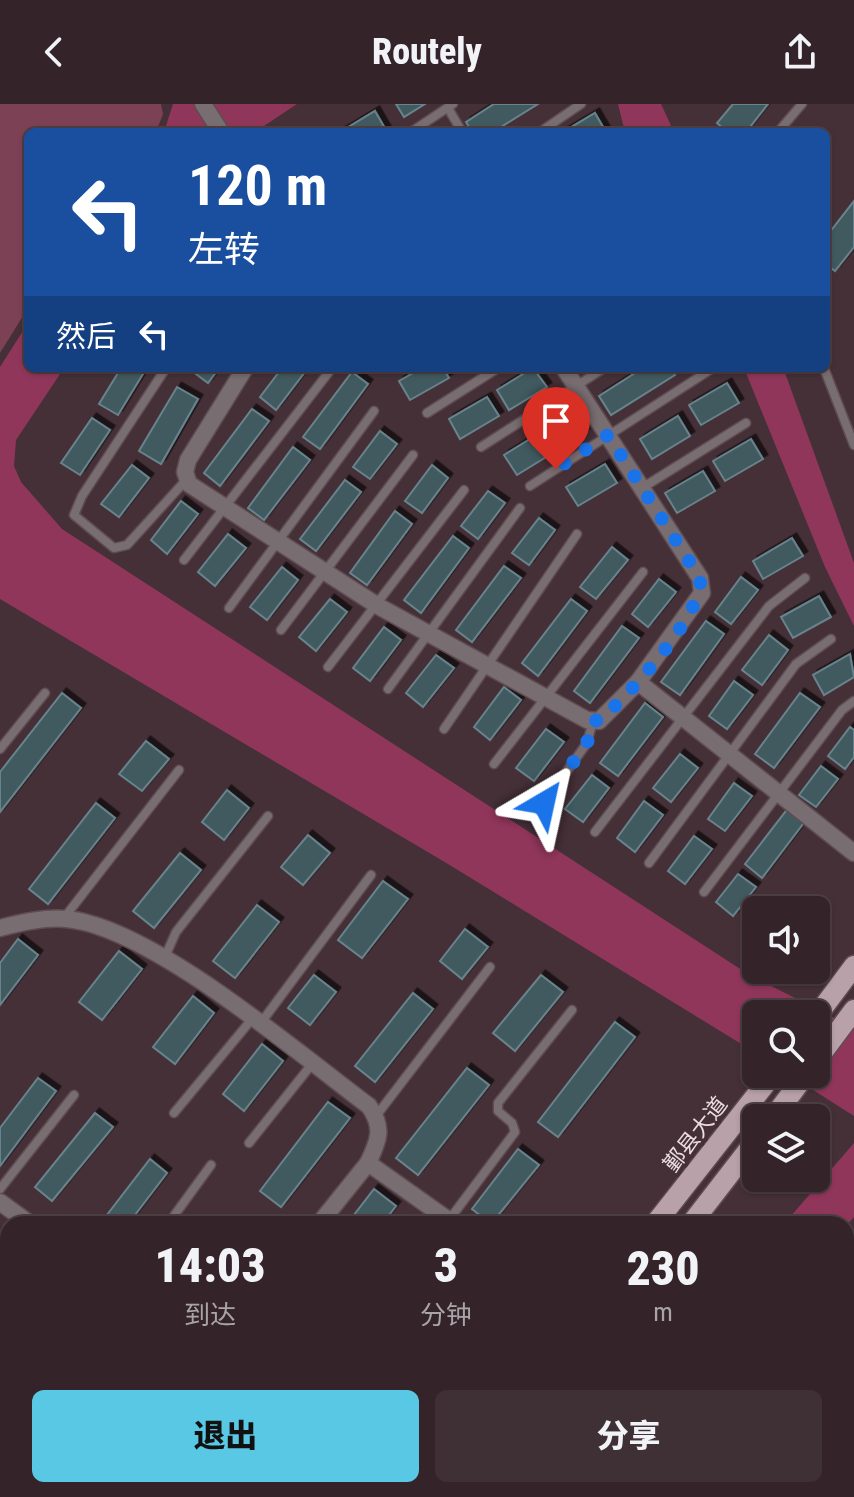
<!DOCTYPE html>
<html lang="zh">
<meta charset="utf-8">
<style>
:root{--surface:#342429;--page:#3f3035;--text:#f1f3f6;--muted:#a9a4a8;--line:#4e4146;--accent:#59c8e5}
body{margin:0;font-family:"Roboto Condensed","Noto Sans SC",sans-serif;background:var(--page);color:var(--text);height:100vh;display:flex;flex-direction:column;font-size:30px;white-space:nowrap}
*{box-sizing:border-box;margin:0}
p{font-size:26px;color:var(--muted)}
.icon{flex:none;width:44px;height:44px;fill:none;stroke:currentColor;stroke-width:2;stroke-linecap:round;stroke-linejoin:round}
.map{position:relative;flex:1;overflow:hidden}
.drawer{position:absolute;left:0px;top:1112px;width:854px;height:282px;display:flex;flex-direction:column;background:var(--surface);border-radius:24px 24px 0 0;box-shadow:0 2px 6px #0004,0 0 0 2px var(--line)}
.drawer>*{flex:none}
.hud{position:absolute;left:24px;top:24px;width:806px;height:244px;border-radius:12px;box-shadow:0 2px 6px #0004,0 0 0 2px var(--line);background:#1a4fa0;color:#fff;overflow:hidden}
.buttons{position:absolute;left:742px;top:792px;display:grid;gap:16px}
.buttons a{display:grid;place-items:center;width:88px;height:88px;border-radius:12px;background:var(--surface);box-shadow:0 2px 6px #0004,0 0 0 2px var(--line);font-size:40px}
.pin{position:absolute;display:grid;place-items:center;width:68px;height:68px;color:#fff;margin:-82px -34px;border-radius:50% 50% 50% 0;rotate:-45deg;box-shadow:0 0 8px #0007}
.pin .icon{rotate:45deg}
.me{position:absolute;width:88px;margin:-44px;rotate:36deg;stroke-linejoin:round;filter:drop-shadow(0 0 6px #0008)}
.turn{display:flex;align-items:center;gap:28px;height:168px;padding:0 32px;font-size:36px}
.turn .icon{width:104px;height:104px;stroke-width:2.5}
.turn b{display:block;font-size:56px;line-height:68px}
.then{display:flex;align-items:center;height:76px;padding:0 32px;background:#0003;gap:16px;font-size:30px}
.eta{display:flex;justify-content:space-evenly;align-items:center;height:136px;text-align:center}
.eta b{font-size:48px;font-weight:800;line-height:56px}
.cta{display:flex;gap:16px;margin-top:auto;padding:16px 32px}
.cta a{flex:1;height:92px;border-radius:12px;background:var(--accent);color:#111;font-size:32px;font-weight:800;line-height:92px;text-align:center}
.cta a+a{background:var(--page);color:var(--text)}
header{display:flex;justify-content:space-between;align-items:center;height:104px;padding:0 32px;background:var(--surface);font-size:36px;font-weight:800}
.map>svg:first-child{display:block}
</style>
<header><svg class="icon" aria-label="back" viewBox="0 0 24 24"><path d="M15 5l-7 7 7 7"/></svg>Routely<svg class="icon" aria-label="share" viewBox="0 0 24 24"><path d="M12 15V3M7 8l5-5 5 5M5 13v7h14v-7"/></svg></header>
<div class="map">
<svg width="854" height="1393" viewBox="0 0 854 1393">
<defs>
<filter id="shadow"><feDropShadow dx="4.5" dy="-4.5" stdDeviation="0" flood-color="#0009"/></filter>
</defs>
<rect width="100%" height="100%" fill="#453037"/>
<path fill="#7d4156" d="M0,0h161l2,10 -7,18h-128v176l-28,45z"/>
<g fill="#91365b">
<path d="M173,0h124l-42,28h-91z"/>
<path d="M618,0h43l13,28h-49z"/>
<path d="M28,219v45h36l-48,72 -2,26 7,16 41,47 686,445 106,54v88l-66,-42h28v-60h-60v39l-308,-189 -448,-265v-232z"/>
<path d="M744,264l40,2 70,193v63l-29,-59z"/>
<path d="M854,1039v74l-8,9 -62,-2z"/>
</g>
<g fill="#405a61" stroke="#68838b" stroke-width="2" filter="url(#shadow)">
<path d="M396,0h29l-21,13z"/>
<path d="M494,0h44l-45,28h-21l-6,-10z"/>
<path d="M733,0h35l-22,28h-18l-11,-9z"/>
<path d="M375,7l11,19 -46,2z"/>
<path d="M595,9l11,19h-43z"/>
<path d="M854,97v46l-19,24 -9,-7v-27z"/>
<path d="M121,264l25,1 -28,46 -19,-11z"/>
<path d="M188,264h31l-11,15z"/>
<path d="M282,264h26l-32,42 -16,-13z"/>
<path d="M422,264h21l6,10 -39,22 -11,-19z"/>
<path d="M533,264l14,19 -38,23 -12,-20z"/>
<path d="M643,264h27l5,7 -64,40 -12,-19z"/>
<path d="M352,268l16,12 -48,65 -17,-12z"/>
<path d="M727,279l12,20 -38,22 -12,-20z"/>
<path d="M177,283l21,12 -37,65 -22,-13z"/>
<path d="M487,293l12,19 -39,23 -11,-20z"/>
<path d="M252,305l17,12 -49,65 -16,-13z"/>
<path d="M572,309l13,20 -68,42 -13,-20z"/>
<path d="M678,312l12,20 -38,23 -12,-20z"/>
<path d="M92,314l18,12 -30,45 -19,-12z"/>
<path d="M380,327l17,13 -27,35 -17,-12z"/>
<path d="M751,335l12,20 -38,22 -12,-20z"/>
<path d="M293,343l17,13 -46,60 -16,-12z"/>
<path d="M605,360l12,19 -39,23 -12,-19z"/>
<path d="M132,361l17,13 -30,39 -18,-13z"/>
<path d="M432,361l16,13 -26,35 -17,-12z"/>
<path d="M703,367l12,20 -38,22 -12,-20z"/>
<path d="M345,376l16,12 -45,59 -16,-12z"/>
<path d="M488,387l17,12 -27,36 -17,-13z"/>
<path d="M181,397l17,13 -31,40 -16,-14z"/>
<path d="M395,407l17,13 -45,61 -17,-12z"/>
<path d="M539,414l16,12 -26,35 -17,-12z"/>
<path d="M228,430l18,14 -31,38 -17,-14z"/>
<path d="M453,432l16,12 -48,65 -17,-13z"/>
<path d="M792,434l11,18 -40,23 -10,-18z"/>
<path d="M612,443l16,13 -32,39 -16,-12z"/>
<path d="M504,462l17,12 -49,64 -16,-12z"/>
<path d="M282,463l16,13 -31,40 -17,-13z"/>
<path d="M741,473l17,13 -27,34 -16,-12z"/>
<path d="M659,475l17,13 -28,35 -16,-13z"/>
<path d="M819,492l12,21 -38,21 -12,-21z"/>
<path d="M330,495l17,13 -31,39 -17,-14z"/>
<path d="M571,495l16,12 -49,65 -16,-13z"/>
<path d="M706,517l18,13 -44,61 -19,-13z"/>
<path d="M622,522l17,12 -49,65 -16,-12z"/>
<path d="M384,523l17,13 -31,41 -17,-13z"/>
<path d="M769,531l19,15 -26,35 -20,-15z"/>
<path d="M850,550l4,23 -30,18 -11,-20z"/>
<path d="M436,551l18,13 -31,39 -17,-14z"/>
<path d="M734,577l19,14 -26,34 -18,-13z"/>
<path d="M504,583l17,13 -31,40 -16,-13z"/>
<path d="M62,589l19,15 -81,104v-40z"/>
<path d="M800,589l20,14 -46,61 -19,-14z"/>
<path d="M645,599l18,14 -45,59 -18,-13z"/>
<path d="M850,623l4,3v27l-9,12 -17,-13z"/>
<path d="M546,625l18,13 -30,39 -18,-13z"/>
<path d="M146,637l23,18 -27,32 -23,-17z"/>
<path d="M680,650l18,14 -27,34 -18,-14z"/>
<path d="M821,662l17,13 -22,28 -17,-12z"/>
<path d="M592,671l17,13 -26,34 -18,-13z"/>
<path d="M734,679l18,13 -27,35 -17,-12z"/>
<path d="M227,686l22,18 -25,32 -22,-18z"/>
<path d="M644,697l19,14 -28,37 -18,-14z"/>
<path d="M96,699l19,15 -67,86 -19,-15z"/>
<path d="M789,703l17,13 -44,58 -17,-14z"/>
<path d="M308,731l22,18 -27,32 -22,-18z"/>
<path d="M694,732l18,13 -27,35 -17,-13z"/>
<path d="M180,749l21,17 -47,58 -21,-17z"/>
<path d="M738,770l18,13 -23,29 -17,-14z"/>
<path d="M383,777l25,18 -46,59 -24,-18z"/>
<path d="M257,801l22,17 -44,56 -22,-17z"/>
<path d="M465,825l23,18 -26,32 -22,-18z"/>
<path d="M18,835l20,16 -38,50v-42z"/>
<path d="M119,847l23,18 -40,51 -23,-18z"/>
<path d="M314,871l22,17 -26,33 -22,-17z"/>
<path d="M541,871l22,17 -48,59 -22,-18z"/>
<path d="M413,889l20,16 -58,73 -20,-16z"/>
<path d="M193,892l21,17 -39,51 -22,-17z"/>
<path d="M615,918l20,15 -77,100 -20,-15z"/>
<path d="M262,940l21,17 -39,50 -21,-17z"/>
<path d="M467,964l22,17 -71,90 -22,-17z"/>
<path d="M38,974l18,13 -56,75v-38z"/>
<path d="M328,998l22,16 -69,89 -21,-16z"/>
<path d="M95,1009l18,14 -61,74 -17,-14z"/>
<path d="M518,1045l21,16 -48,59 -19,-15z"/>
<path d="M150,1055l17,14 -39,51h-28z"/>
<path d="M374,1085l22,17 -14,18h-35z"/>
<path d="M8,1169v84l-8,-4v-69z"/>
<path d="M8,1190v44l-1,2 -7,-5v-31z"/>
</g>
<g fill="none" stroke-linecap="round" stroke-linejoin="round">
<g stroke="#5f4c52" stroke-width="11">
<g id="service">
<path d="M448,4l14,24"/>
<path d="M411,28l42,-28"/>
<path d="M540,28l41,-28"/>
<path d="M778,28l24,-28"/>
<path d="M166,264l-84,128 -8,19 40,33 13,-3 60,-66"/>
<path d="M382,264h1"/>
<path d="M824,264l30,77"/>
<path d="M427,309l71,-45"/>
<path d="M481,343l123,-79"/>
<path d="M530,382l183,-118"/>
<path d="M642,384l104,-65"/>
<path d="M184,456l148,-192"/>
<path d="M229,504l145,-197"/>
<path d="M281,526l132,-175"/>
<path d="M328,563l136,-177"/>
<path d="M388,585l132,-181"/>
<path d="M444,625l133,-195"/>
<path d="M0,645l45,-56"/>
<path d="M494,660l149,-192"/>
<path d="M544,699l43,-60 6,-22"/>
<path d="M595,728l174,-226 36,-28"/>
<path d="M649,759l147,-199 35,-25"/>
<path d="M704,788l138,-182 12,-9"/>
<path d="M64,814l115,-148"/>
<path d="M164,855l12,-27 92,-116"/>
<path d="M260,920l111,-149"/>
<path d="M174,1009l78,-94"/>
<path d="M376,1012l114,-149"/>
<path d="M249,1039l63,-79"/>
<path d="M0,1085l74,-94"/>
<path d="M449,1116l66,-88 -3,-9 -14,-12v-8l74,-93"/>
<path d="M168,1120l43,-59"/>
</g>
</g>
<g stroke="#5f4c52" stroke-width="19">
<g id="minor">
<path d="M203,0l18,28"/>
<path d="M245,264l-57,92 -3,12 4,12 189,122 209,114 12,1 39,-39 64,-89 -2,-15 -136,-210"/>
<path d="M638,578l216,171"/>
<path d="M0,824c19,-5 46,-11 66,-9 84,7 233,135 303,187 15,22 10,34 -1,57"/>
<path d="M0,1098l30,22"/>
<path d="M319,1120l49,-61 86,61"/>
<path d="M0,1154l8,-10"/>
</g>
</g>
<g stroke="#5f4c52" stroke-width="19">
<g id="tertiary">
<path d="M0,1315l8,4"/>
<path d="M0,1351l8,5"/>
<path d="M59,1386l12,7"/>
<path d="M123,1386l12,7"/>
</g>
</g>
<g stroke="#5f4c52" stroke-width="23">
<g id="primary">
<path d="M816,913l38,-51"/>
<path d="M816,957l38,-51"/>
<path d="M773,1014l33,-44"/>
<path d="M655,1120l118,-150"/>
<path d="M691,1120l65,-84"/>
<path d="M441,1393l6,-7"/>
<path d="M482,1393l5,-7"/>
</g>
</g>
<use href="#service" stroke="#786d70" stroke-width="8"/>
<use href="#minor" stroke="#786d70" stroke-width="16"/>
<use href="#tertiary" stroke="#786d70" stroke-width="16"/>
<use href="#primary" stroke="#b8a1a8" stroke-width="20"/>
</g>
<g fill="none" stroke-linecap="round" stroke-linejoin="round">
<path stroke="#1a73e8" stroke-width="14" stroke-dasharray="0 25.2" d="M544,699l43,-60 6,-23 6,1c28,-24 106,-108 101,-143l-92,-143 -52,34"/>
</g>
<g text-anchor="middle" stroke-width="8" stroke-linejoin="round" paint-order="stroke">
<g font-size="22" fill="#eadce0" stroke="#453037">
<text transform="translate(695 1030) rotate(-52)" y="8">鄞县大道</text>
</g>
</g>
</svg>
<div class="buttons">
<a><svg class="icon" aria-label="sound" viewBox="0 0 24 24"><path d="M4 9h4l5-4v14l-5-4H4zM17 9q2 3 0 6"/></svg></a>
<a><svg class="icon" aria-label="search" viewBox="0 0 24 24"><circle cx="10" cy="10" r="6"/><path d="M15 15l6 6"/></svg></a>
<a><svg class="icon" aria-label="layers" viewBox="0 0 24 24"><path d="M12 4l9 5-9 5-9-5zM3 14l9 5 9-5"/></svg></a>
</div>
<div class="pin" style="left:556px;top:365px;background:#d93025"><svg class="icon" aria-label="arrive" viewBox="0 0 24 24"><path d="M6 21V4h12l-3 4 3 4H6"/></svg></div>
<svg class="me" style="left:544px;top:699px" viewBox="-20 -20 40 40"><path d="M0-17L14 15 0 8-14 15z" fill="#1a73e8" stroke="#fff" stroke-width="4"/></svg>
<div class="hud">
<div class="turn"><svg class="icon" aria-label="left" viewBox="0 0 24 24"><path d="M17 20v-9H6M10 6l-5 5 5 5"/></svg><div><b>120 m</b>左转</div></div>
<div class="then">然后<svg class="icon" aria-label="left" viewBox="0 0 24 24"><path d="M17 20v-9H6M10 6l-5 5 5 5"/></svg></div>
</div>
<section class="drawer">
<div class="eta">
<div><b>14:03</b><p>到达</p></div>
<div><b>3</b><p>分钟</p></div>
<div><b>230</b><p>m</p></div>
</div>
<div class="cta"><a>退出</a><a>分享</a></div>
</section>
</div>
